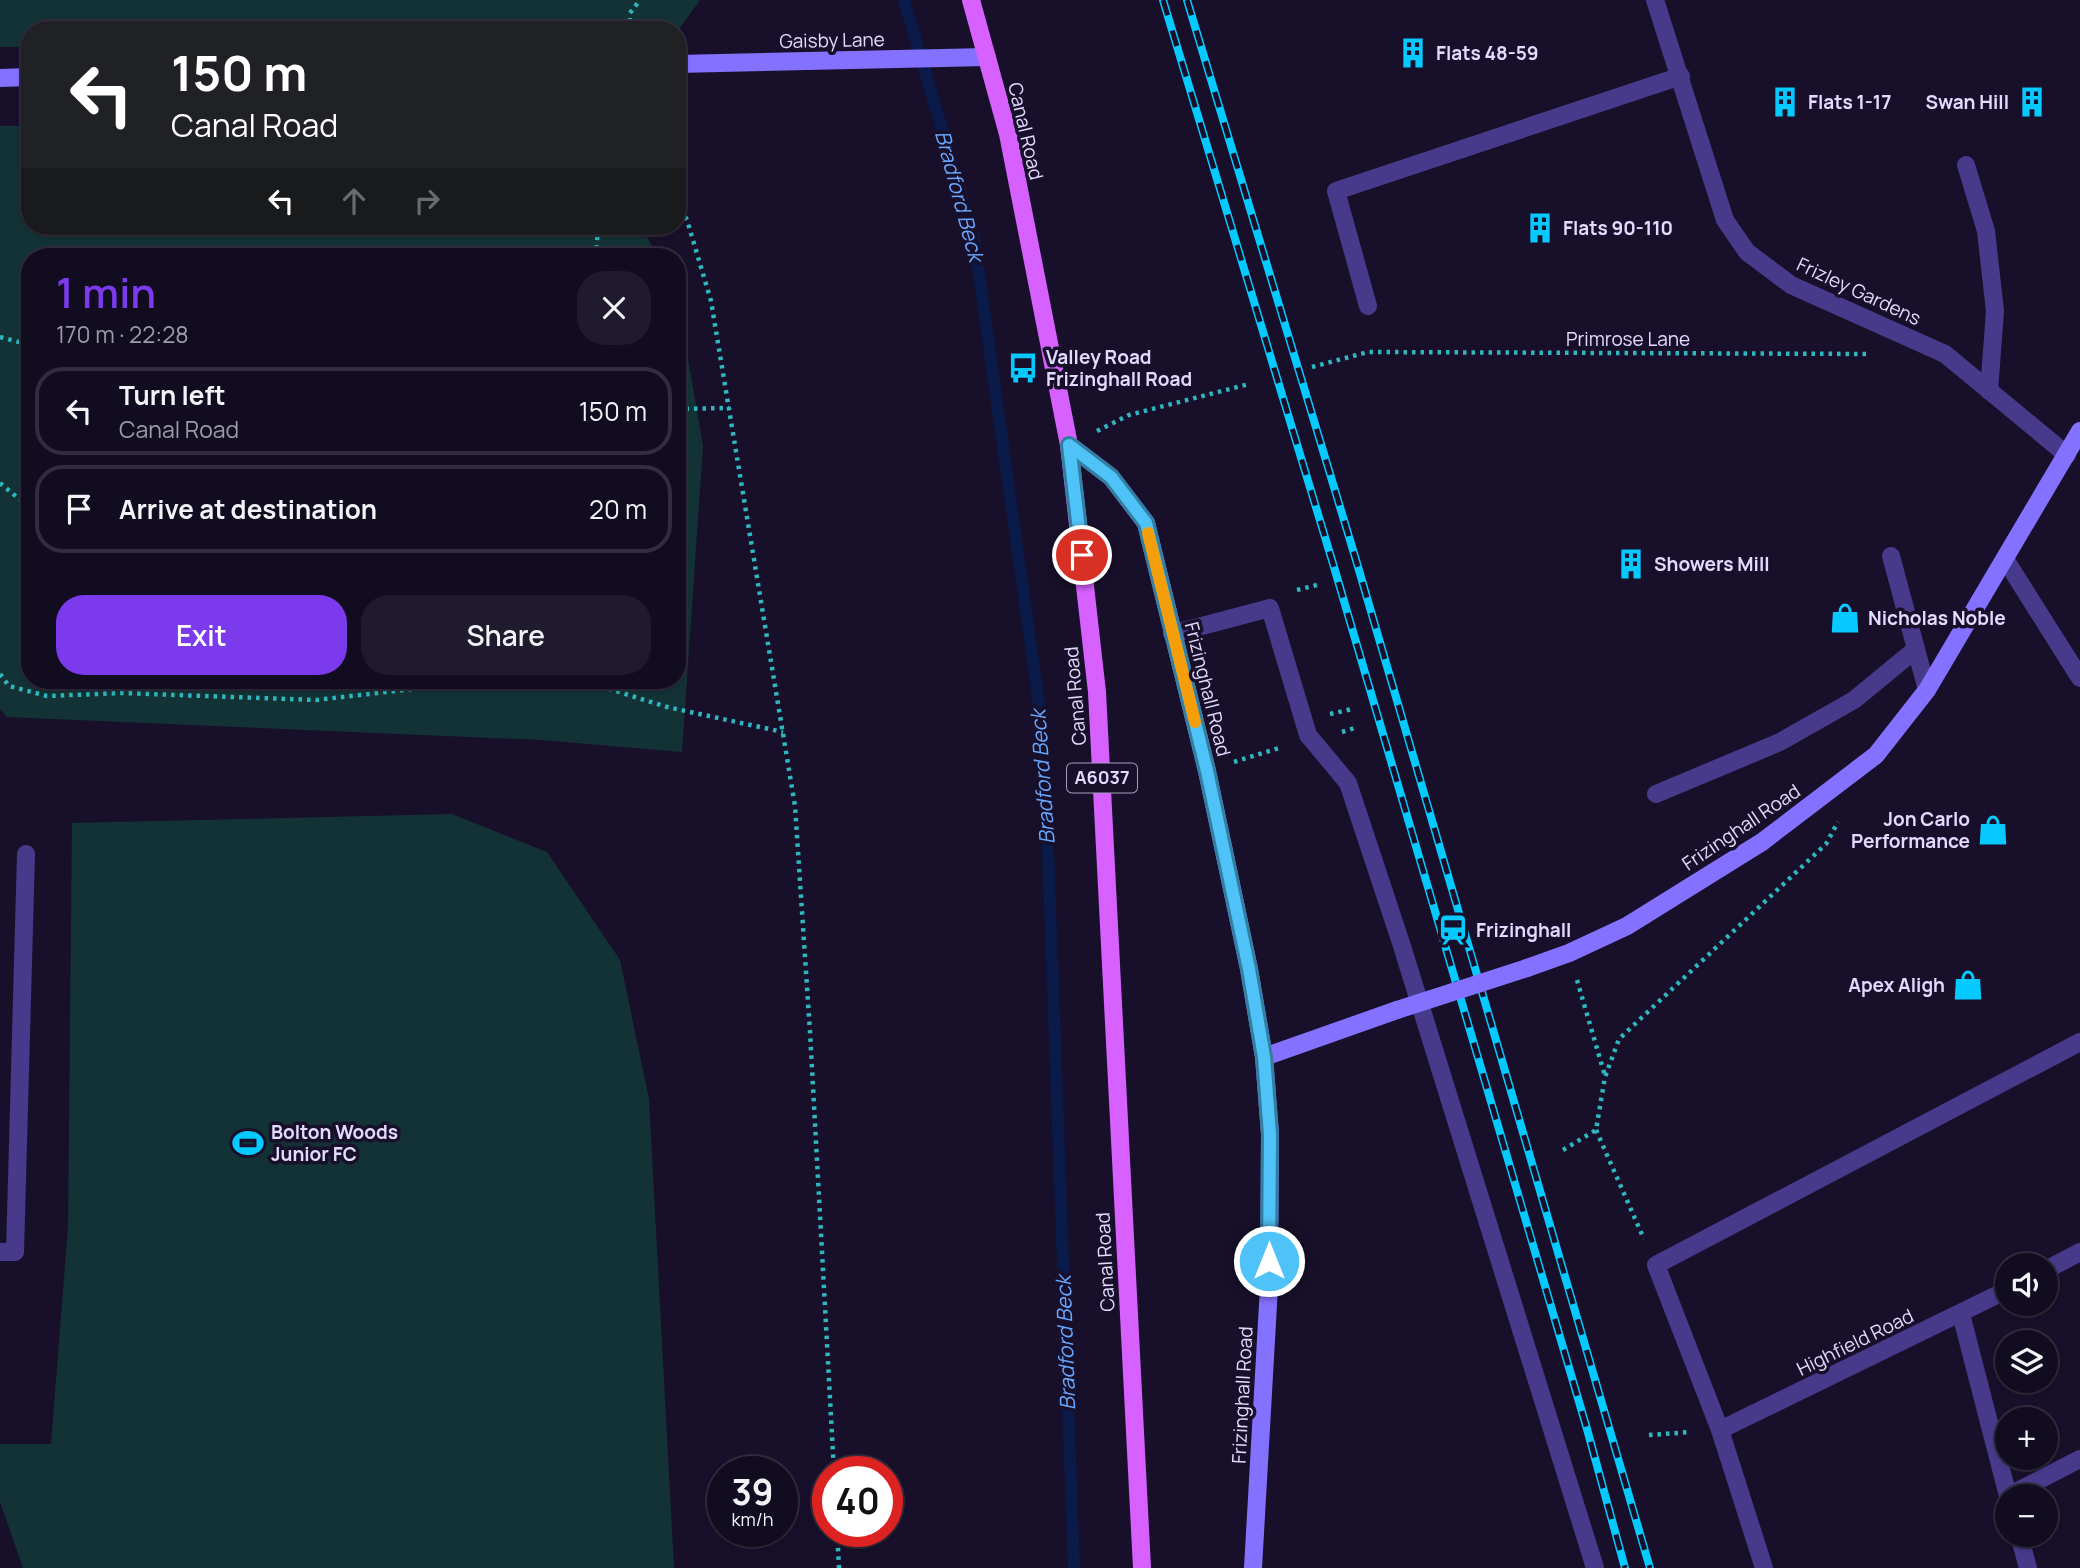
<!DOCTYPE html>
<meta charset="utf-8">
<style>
:root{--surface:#120c20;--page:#1f1a2d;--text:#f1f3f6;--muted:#9c9ba5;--line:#312c3e;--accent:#7c3aed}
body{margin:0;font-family:Manrope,sans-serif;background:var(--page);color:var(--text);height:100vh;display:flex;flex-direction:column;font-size:26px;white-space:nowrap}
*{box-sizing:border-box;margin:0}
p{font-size:23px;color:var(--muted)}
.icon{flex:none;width:38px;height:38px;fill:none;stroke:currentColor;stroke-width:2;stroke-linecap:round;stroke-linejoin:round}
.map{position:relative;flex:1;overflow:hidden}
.sheet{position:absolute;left:21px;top:248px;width:665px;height:441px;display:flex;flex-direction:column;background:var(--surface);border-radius:28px;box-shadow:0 2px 5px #0004,0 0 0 2px var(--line)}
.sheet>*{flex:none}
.guide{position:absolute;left:21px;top:21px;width:665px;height:214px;border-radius:28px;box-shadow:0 2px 5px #0004,0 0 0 2px var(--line);background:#202124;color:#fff;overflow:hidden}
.buttons{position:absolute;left:1995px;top:1253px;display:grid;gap:14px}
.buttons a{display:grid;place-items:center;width:63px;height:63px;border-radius:50%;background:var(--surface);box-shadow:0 2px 5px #0004,0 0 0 2px var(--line);font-size:35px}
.speed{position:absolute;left:707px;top:1456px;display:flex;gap:14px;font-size:35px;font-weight:700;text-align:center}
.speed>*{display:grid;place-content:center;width:91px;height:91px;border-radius:50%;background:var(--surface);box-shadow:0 2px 5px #0004,0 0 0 2px var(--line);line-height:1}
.speed small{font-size:18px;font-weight:400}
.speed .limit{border:10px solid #d22;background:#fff;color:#111}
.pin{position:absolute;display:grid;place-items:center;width:60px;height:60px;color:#fff;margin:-30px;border:4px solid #fff;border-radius:50%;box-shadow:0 2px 7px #0007}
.me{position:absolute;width:77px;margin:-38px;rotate:0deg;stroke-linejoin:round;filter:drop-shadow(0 0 5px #0008)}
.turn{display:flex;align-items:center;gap:24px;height:147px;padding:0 35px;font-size:32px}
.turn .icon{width:91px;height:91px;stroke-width:2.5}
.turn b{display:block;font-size:49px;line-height:60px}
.lanes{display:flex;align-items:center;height:66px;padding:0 35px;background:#0003;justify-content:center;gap:35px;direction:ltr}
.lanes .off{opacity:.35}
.round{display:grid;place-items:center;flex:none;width:74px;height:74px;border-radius:28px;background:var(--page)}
.summary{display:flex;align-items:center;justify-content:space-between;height:119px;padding:0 35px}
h1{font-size:42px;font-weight:600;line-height:52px;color:var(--accent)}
.button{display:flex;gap:14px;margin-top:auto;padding:14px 35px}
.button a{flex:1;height:80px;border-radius:28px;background:var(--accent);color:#fff;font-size:28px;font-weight:600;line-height:80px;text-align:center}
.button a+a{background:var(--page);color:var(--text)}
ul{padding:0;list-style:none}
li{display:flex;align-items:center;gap:21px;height:88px;margin:0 14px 10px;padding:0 21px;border:4px solid var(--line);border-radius:28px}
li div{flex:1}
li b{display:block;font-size:26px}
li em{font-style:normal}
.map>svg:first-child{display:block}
</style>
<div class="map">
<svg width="2080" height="1568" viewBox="0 0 2080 1568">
<rect width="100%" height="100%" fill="#18102a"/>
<g fill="#133235">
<path d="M0,0h700l-23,32v-2h-647v17h-30z"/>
<path d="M0,126h30v100h611l17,31h-628v424h647v-387l26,152 -21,306 -141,-12 -534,-23 -7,-8z"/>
<path d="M452,814l95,38 73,108 29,139 25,469h-651l-23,-66v-58h51l17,-217 4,-404z"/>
</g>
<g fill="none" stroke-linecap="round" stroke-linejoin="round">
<path stroke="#0a1a4a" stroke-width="12" d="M904,0l70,238 70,502 30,828"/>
<g stroke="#2eb7bf" stroke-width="4.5" stroke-dasharray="3.5 5" stroke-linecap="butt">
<path d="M630,30v-17l10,-13"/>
<path d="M677,202l10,18 24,81 84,505 15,226 24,440"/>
<path d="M596,257l2,-31"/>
<path d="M0,337l30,8"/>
<path d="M1312,367l56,-15 503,2"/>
<path d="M677,409l52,-1"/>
<path d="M1097,431l32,-16 120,-31"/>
<path d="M0,483l30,25"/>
<path d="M1297,590l20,-5"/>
<path d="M0,674l9,12 38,10 75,-3 194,7 167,-19"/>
<path d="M584,681l83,26 116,25"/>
<path d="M1330,714l22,-5"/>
<path d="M1342,732l16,-5"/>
<path d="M1234,762l48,-15"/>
<path d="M1577,980l28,96"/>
<path d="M1596,1130l48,109"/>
<path d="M1563,1150l33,-20 9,-53 14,-38 207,-195 12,-22"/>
<path d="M1649,1435l42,-3"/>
<path d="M837,1531l2,37"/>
</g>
<g stroke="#473a8a" stroke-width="18">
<path d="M1966,165l20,66 9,80 -6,80"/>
<path d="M1368,306l-32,-115 345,-115"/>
<path d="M1891,556l36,134"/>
<path d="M1172,634l98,-26 38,127 40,48 53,160 194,625"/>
<path d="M1656,794l124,-52 74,-42 62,-51"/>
<path d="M0,1252h15l11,-398"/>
<path d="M2008,1496l72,-37"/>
<path d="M1764,1568l-44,-138 -64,-165 424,-223"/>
</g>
<g stroke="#473a8a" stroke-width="18">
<path d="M1655,0l70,220 22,32 44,33 154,69 122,101"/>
<path d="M2005,559l75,119"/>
<path d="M2046,1270l34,-18"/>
<path d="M1961,1314l47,182"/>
<path d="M1720,1430l287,-140"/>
<path d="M2019,1535l9,33"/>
</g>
<g stroke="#8571ff" stroke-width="18">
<path d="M677,64l310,-7"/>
<path d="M0,78l30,-1"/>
<path d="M1069,445l42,32 35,46 61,248 42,198 15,88 6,77 -1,153 -16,281"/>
<path d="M1527,968l42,-15 58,-27 135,-84 114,-87 51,-65 153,-259"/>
<path d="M1264,1057l133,-47"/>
</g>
<path stroke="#d661ff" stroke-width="18" d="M971,0l37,134 61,311 28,247 45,876"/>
<g stroke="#06c9ff" stroke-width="8">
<g id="rail">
<path d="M1163,0l171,567 253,862 38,139"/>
<path d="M1187,0l169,560 294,1008"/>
</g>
</g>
<use href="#rail" stroke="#18102a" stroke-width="5" stroke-dasharray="16" stroke-linecap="butt"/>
<path stroke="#8571ff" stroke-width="18" d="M1397,1010l130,-42"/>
</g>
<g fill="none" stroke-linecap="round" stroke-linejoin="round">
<g stroke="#337fa1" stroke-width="18">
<path id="route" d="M1082,555l-13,-110 42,32 35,46 61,248 42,198 15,88 6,77 -1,127"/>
</g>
<use href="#route" stroke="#4fc3f7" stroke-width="12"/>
<path stroke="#f59e0b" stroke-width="12" d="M1148,533l47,189"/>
</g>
<defs>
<g id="building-bare" transform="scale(2.415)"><path d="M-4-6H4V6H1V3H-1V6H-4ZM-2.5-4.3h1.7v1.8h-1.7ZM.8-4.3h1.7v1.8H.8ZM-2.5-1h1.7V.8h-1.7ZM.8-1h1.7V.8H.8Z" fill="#06c9ff" stroke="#18102a" stroke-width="2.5" paint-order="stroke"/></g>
<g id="bus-bare" transform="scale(2.415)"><path d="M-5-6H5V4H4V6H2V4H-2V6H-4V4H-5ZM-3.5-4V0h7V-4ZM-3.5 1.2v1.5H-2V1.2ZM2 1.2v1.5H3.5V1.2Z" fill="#06c9ff" stroke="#18102a" stroke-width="2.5" paint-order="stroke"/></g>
<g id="shop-bare" transform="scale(2.415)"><path d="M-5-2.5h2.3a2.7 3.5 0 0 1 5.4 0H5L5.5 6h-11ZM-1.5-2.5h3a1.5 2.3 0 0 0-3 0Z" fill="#06c9ff" stroke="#18102a" stroke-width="2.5" paint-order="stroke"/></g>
<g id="station-bare" transform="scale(2.415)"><path d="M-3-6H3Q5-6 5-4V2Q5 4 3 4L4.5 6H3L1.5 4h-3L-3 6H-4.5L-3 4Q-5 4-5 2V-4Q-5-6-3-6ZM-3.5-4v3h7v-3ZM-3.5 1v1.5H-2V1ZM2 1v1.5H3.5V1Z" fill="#06c9ff" stroke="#18102a" stroke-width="2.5" paint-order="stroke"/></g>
<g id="stadium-bare" transform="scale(2.415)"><path d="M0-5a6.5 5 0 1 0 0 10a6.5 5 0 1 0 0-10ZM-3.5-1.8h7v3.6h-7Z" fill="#06c9ff" stroke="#18102a" stroke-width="2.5" paint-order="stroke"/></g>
</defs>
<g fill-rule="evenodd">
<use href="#building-bare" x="1413" y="53"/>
<use href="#building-bare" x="1785" y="102"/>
<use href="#building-bare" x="2032" y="102"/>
<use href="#building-bare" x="1540" y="228"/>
<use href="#bus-bare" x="1023" y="368"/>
<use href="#building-bare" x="1631" y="564"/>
<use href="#shop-bare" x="1845" y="618"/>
<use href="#shop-bare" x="1993" y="830"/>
<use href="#station-bare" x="1453" y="930"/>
<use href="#shop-bare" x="1968" y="985"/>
<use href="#stadium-bare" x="248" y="1143"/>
</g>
<g text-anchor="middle" stroke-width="7" stroke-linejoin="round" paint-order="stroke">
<rect fill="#18102a" stroke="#a59dbf" stroke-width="2" x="1067" y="763.5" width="70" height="29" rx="5"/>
<g font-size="18" font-weight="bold" fill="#e2daff">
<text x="1102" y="784">A6037</text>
</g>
<g font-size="19" fill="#e2daff" stroke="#18102a">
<text transform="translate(832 40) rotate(-1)" y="7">Gaisby Lane</text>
<text transform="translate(1026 131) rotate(77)" y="7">Canal Road</text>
<text transform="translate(1859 291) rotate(25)" y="7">Frizley Gardens</text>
<text x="1628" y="346">Primrose Lane</text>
<text transform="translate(1208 689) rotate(76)" y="7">Frizinghall Road</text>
<text transform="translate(1075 696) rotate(-95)" y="7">Canal Road</text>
<text transform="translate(1741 827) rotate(-34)" y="7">Frizinghall Road</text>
<text transform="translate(1105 1262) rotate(-93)" y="7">Canal Road</text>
<text transform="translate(1855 1342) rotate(-26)" y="7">Highfield Road</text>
<text transform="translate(1242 1395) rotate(-87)" y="7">Frizinghall Road</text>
</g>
<g font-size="19" font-weight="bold" fill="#e2daff" stroke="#18102a" text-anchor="start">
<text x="1436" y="60">Flats 48-59</text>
<text x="1808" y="109">Flats 1-17</text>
<text x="2009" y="109" text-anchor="end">Swan Hill</text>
<text x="1563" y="235">Flats 90-110</text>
<text x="1046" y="364">Valley Road<tspan x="1046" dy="22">Frizinghall Road</tspan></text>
<text x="1654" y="571">Showers Mill</text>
<text x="1868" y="625">Nicholas Noble</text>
<text x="1970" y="826" text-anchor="end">Jon Carlo<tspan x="1970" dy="22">Performance</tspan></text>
<text x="1476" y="937">Frizinghall</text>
<text x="1945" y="992" text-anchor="end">Apex Aligh</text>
<text x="271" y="1139">Bolton Woods<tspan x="271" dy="22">Junior FC</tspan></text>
</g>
<g font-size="21" font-style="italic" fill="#68a7ff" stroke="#18102a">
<text transform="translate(959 196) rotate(75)" y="7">Bradford Beck</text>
<text transform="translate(1043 777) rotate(-94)" y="7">Bradford Beck</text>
<text transform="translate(1066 1343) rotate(-92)" y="7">Bradford Beck</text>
</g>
</g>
</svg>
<div class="buttons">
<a><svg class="icon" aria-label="sound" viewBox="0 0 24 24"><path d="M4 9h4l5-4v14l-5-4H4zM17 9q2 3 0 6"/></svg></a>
<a><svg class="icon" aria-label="layers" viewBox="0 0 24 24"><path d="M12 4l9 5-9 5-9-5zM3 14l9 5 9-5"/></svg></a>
<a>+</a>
<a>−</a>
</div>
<div class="speed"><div>39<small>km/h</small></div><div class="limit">40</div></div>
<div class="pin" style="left:1082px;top:555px;background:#d93025"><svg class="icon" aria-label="arrive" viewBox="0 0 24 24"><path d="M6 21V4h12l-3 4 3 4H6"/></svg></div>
<svg class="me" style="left:1269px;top:1261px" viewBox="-20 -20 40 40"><circle r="17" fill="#4fc3f7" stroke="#fff" stroke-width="3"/><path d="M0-11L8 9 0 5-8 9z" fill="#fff"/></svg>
<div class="guide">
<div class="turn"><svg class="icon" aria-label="left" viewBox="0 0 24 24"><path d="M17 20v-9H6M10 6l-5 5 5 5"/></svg><div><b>150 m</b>Canal Road</div></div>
<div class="lanes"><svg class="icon" aria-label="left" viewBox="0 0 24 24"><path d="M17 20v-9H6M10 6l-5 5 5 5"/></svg><svg class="icon off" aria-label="ahead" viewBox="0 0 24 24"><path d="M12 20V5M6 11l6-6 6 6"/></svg><svg class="icon off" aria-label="right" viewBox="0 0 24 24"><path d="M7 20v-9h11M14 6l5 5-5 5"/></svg></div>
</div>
<section class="sheet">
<div class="summary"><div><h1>1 min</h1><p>170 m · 22:28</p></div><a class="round"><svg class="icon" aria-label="close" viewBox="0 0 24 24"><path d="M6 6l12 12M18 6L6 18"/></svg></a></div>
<ul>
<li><svg class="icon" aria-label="left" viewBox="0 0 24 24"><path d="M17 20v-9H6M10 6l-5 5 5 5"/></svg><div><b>Turn left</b><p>Canal Road</p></div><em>150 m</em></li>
<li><svg class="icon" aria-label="arrive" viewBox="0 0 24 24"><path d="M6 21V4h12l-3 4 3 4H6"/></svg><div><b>Arrive at destination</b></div><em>20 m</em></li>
</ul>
<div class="button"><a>Exit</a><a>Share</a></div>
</section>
</div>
